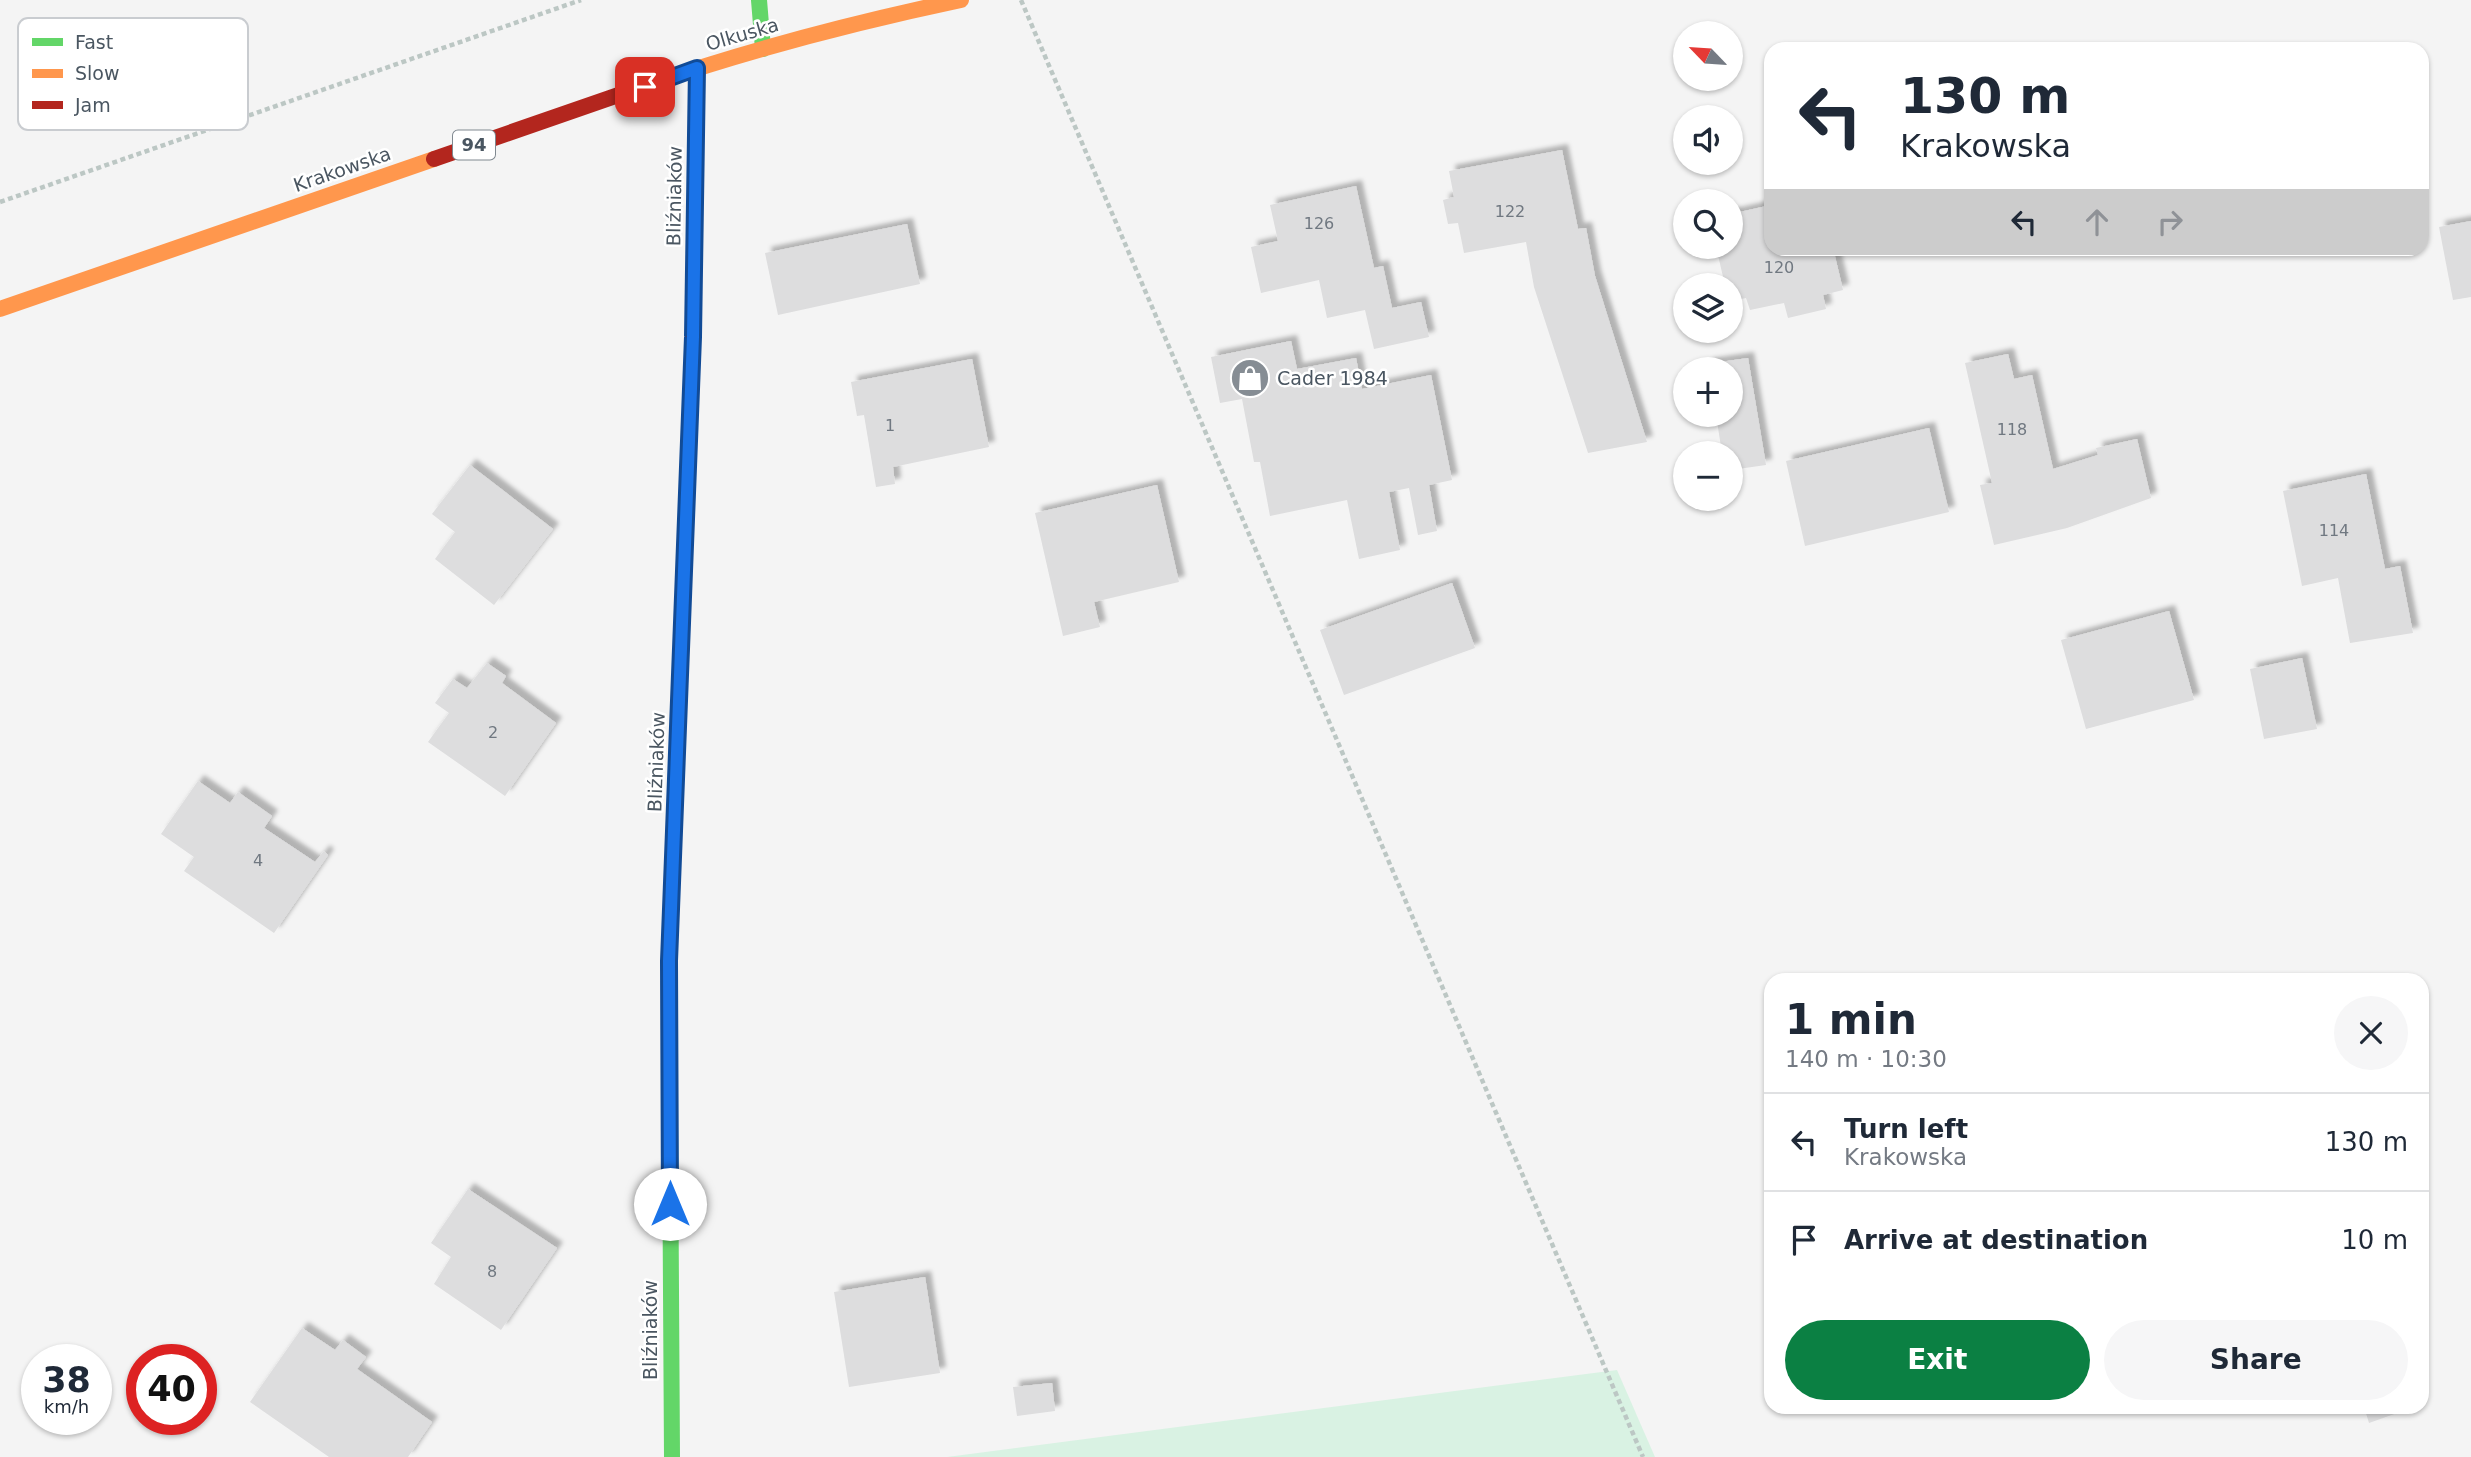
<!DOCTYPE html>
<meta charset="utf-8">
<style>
:root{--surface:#fff;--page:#f6f6f7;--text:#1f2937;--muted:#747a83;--line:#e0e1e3;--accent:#0b8043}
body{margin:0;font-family:"DejaVu Sans",sans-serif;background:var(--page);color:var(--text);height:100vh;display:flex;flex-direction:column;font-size:26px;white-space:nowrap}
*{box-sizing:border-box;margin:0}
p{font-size:23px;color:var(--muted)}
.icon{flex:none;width:38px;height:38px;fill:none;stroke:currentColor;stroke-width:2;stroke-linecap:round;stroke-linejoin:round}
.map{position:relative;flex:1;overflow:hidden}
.drawer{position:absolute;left:1764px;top:973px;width:665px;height:441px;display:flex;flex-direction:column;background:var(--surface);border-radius:21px;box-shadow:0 2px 5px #0004}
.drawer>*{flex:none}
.top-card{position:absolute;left:1764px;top:42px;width:665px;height:214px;border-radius:21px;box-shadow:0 2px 5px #0004;background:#fff;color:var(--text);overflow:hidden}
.needle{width:46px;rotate:295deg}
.fabs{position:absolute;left:1673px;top:21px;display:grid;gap:14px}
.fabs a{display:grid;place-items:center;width:70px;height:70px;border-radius:50%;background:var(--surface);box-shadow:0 2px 5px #0004;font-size:35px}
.speed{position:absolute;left:21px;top:1344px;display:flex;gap:14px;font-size:35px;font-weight:700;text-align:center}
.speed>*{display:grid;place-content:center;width:91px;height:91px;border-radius:50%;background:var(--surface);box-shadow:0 2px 5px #0004;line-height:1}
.speed small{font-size:18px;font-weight:400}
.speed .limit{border:10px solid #d22;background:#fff;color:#111}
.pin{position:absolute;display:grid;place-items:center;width:60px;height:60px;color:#fff;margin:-30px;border-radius:14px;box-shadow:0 4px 10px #0006}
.me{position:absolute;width:77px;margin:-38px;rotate:0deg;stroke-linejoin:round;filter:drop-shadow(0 0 5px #0008)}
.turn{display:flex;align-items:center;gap:24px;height:147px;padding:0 21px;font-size:32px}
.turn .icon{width:91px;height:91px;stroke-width:2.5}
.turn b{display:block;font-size:49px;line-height:60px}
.lanes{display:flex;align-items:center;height:66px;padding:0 21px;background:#0003;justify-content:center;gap:35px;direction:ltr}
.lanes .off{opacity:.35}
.round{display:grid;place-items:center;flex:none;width:74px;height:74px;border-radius:37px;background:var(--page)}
.head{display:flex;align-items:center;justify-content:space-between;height:119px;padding:0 21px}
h1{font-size:42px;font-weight:600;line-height:52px}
.cta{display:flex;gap:14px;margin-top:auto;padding:14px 21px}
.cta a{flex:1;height:80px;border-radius:42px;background:var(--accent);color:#fff;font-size:28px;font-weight:600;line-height:80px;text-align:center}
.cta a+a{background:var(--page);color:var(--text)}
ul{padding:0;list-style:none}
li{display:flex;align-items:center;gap:21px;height:98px;padding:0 21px;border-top:2px solid var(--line)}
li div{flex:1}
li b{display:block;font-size:26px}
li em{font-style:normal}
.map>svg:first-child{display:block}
</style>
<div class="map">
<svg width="2471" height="1457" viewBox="0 0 2471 1457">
<defs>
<filter id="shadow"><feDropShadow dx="6" dy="-6" stdDeviation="2" flood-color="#0004"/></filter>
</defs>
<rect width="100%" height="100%" fill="#f4f4f4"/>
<path fill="#d9f2e3" d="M1617,1370l38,87h-708z"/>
<g fill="#ddddde" filter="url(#shadow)">
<path d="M1562,150l16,79 8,-1 9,48 52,166 -59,11 -54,-166 -8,-45 -62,11 -6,-30 -10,1 -5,-24 11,-3 -5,-26z"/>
<path d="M1356,186l18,82 9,-2 9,42 29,-6 8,35 -55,12 -9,-39 -38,8 -8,-38 -58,13 -10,-46 27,-6 -8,-36z"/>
<path d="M1771,205v43h62l10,42 -20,5 3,14 -38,9 -4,-15 -34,7 -4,-12 -15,3v-16h-6l-9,-38h15v-4l2,-1 -2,-28z"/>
<path d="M2471,221v76l-18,3 -14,-73z"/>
<path d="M907,224l13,60 -142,31 -13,-62z"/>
<path d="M1291,341l6,28 59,-11 6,31 69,-14 21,105 -23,5 8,46 -19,4 -9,-47 -20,4 11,58 -41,9 -12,-59 -77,16 -10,-54h-6l-12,-63 -22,4 -9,-46z"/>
<path d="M2008,354l6,25 18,-4 21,94 45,-14 -2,-7 41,-9 14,59 -84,30 -73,17 -14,-60 12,-2 -27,-120z"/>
<path d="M1748,358l18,107 -35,5v-17h-9l-6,-38h15v-46h-23l-1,-5z"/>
<path d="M972,359l17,88 -96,20 2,17 -19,3 -12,-72 -7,1 -6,-34z"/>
<path d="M1929,428l20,84 -144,34 -19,-85z"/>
<path d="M470,465l83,64 -59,76 -59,-46 20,-27 -23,-18z"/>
<path d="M2366,474l19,95 15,-3 13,67 -63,10 -12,-65 -36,8 -19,-95z"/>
<path d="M1157,485l22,97 -85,20 6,25 -37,9 -28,-123z"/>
<path d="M1452,583l23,65 -131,47 -24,-65z"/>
<path d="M2169,611l25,89 -108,29 -25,-89z"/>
<path d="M2302,658l15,71 -53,10 -14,-70z"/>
<path d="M487,663l19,13 -4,7 54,40 -51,73 -77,-54 21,-29 -14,-10 18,-24 14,9z"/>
<path d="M198,781l32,22 8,-11 34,24 -8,12 51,34 9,-11 4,4 -54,78 -90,-62 10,-14 -33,-23z"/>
<path d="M468,1189l89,59 -56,82 -67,-46 17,-27 -20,-14z"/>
<path d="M925,1277l15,96 -91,14 -15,-95z"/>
<path d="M302,1328l33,22 8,-10 23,17 -9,12 75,53 -24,35h-79l-79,-55z"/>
<path d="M1052,1383l3,28 -38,5 -4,-29z"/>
<path d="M2364,1407h50l-45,16z"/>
</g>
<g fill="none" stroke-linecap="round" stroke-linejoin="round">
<g stroke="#bcc7c4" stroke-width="4.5" stroke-dasharray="5 3.5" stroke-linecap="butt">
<path d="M1021,0l622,1457"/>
<path d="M0,202l581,-202"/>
</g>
<g stroke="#63d668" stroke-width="16">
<path d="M759,0l4,49"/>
<path d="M672,1457l-3,-496 6,-152"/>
</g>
<g stroke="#ff974d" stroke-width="16">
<path d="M653,83c100,-34 204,-61 308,-83"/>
<path d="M0,309l434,-150"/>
<path d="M675,809l10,-266"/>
</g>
<g stroke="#b3261e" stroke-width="16">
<path d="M434,159l219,-76"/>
<path d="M685,543l8,-206 4,-269"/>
</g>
</g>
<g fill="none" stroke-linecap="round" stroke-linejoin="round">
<g stroke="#114b97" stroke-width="18">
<path id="route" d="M645,87l52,-19 -4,269 -24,624 1,243"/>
</g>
<use href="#route" stroke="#1a73e8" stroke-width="12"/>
</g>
<defs>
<g id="shop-disc" transform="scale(2.0125)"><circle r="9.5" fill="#868d94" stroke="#fff"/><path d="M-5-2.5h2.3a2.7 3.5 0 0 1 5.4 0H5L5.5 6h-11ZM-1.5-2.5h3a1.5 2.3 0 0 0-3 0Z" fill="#fff"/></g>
</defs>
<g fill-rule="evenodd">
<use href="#shop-disc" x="1250" y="378"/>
</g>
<g text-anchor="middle" stroke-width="5" stroke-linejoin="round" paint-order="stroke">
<g font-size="16" fill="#707881">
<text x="1510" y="217">122</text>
<text x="1319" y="229">126</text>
<text x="1779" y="273">120</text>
<text x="890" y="431">1</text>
<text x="2012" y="435">118</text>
<text x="2334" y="536">114</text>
<text x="493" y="738">2</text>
<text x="258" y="866">4</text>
<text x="492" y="1277">8</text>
</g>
<rect fill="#fff" stroke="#808990" stroke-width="2" x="453" y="130.5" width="42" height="29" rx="5"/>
<g font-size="18" font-weight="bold" fill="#4a5661">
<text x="474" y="151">94</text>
</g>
<g font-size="19" fill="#4a5661" stroke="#fff">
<text transform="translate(742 34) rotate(-16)" y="7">Olkuska</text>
<text transform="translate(342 169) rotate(-19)" y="7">Krakowska</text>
<text transform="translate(674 196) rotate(-89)" y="7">Bliźniaków</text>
<text transform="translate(656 762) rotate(-88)" y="7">Bliźniaków</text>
<text transform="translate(650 1330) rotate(-90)" y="7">Bliźniaków</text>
</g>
<g font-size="19" fill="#4a5661" stroke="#fff" text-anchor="start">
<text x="1277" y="385">Cader 1984</text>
</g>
</g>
<rect x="18" y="18" width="230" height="112" rx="10" fill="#fff" stroke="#c9ccd0" stroke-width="2"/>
<rect x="32" y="38" width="31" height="8" fill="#63d668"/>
<rect x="32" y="69" width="31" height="9" fill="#ff974d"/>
<rect x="32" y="101" width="31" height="8" fill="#b3261e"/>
<g font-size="19" fill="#4a5661">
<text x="75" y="49">Fast</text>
<text x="75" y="80">Slow</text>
<text x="75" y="112">Jam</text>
</g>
</svg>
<div class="fabs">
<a><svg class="needle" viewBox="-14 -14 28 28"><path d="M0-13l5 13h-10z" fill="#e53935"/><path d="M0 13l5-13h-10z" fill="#747a83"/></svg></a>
<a><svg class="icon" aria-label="sound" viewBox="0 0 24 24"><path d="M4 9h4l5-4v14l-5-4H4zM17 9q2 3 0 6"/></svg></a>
<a><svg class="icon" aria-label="search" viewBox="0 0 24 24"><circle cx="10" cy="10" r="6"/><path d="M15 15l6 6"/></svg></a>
<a><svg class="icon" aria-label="layers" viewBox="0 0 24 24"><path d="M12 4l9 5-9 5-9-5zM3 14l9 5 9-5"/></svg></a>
<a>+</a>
<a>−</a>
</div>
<div class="speed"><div>38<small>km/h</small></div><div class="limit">40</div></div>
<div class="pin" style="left:645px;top:87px;background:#d93025"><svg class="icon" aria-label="arrive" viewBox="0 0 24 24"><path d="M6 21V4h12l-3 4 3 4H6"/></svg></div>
<svg class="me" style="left:670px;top:1204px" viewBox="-20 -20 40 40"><circle r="19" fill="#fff"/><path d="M0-13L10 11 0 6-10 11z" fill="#1a73e8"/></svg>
<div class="top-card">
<div class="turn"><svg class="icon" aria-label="left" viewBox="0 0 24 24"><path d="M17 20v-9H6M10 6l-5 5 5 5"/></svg><div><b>130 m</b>Krakowska</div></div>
<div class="lanes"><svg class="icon" aria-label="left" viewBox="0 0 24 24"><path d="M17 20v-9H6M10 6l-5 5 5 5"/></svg><svg class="icon off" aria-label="ahead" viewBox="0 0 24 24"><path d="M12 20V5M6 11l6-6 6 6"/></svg><svg class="icon off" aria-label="right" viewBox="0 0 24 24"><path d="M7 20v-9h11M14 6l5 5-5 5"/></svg></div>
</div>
<section class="drawer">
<div class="head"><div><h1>1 min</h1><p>140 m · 10:30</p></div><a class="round"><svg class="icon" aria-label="close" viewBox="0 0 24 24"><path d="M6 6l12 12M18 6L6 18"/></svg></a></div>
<ul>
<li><svg class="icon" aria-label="left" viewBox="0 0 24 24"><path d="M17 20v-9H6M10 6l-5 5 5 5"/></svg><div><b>Turn left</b><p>Krakowska</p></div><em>130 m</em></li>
<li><svg class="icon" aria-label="arrive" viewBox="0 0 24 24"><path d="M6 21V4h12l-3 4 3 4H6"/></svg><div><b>Arrive at destination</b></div><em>10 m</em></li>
</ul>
<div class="cta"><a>Exit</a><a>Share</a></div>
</section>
</div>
